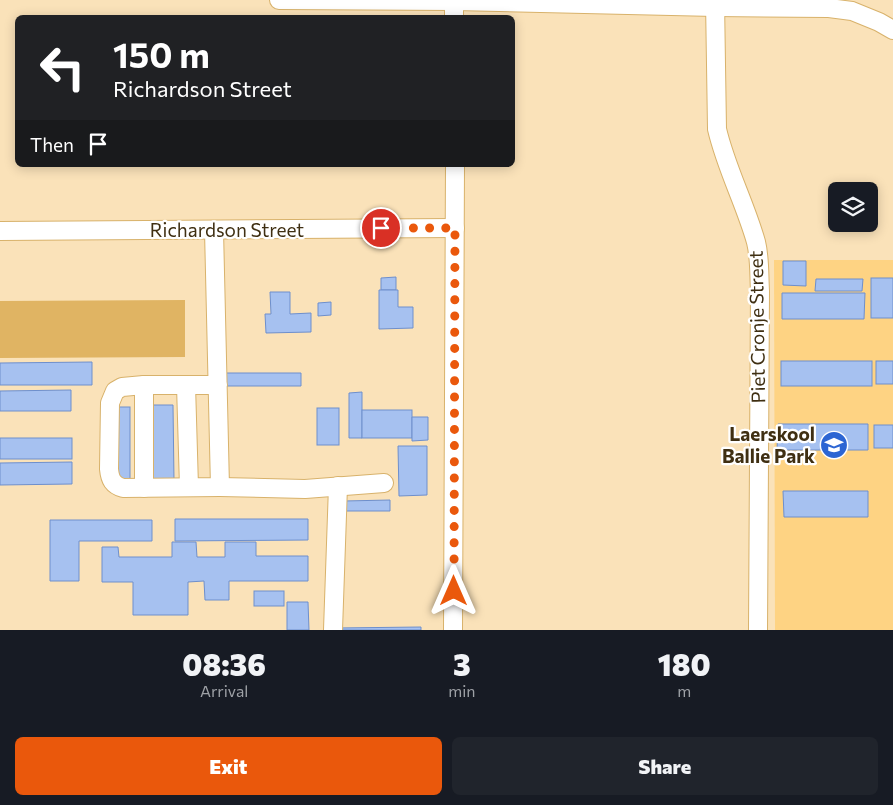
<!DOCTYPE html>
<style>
:root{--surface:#171b24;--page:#20242c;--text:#f1f3f6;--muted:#9ea1a6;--accent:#ea580c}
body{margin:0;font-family:Commissioner,sans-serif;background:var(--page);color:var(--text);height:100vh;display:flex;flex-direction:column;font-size:19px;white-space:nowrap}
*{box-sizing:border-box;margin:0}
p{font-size:16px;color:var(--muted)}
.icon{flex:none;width:28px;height:28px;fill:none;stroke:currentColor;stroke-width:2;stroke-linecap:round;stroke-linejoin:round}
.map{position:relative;height:630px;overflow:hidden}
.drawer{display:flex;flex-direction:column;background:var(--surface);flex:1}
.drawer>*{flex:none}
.guide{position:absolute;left:15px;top:15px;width:500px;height:152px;border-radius:8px;box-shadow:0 2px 12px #0003;background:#202124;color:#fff;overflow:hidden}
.fabs{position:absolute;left:828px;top:182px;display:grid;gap:10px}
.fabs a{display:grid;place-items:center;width:50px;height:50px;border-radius:8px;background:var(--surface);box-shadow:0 2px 12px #0003;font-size:25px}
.pin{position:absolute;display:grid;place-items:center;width:42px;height:42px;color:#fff;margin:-21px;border:2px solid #fff;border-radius:50%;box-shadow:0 1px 5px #0007}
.me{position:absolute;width:55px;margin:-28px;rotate:0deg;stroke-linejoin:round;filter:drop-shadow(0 0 4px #0008)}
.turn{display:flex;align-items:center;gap:18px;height:105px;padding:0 15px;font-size:22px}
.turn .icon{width:65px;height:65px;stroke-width:2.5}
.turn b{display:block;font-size:35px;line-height:42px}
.then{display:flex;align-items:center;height:48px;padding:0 15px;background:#0003;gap:10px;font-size:19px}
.eta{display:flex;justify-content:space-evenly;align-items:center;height:85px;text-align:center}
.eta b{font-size:30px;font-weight:800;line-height:35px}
.primary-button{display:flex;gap:10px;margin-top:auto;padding:10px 15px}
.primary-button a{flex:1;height:58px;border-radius:8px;background:var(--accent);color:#fff;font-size:20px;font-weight:800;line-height:58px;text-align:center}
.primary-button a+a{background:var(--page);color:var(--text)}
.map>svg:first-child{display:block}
</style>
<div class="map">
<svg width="893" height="630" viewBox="0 0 893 630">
<rect width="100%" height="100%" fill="#fae2b9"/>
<path fill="#fed383" d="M774,260h119v370h-118z"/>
<path fill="#e0b463" d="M185,300v57l-185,1v-57z"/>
<g fill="#a6c1f0" stroke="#6e8fcc">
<path d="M783,261h23v25l-23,-1z"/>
<path d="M396,277v13h-15v-12z"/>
<rect x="871" y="278" width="22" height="40"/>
<path d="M816,279h47l-1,12h-47z"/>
<path d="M379,290h19v17h15v21l-34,1z"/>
<path d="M270,292h20v22l21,-1v19l-45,1 -1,-19h6z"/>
<path d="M782,293h83l-1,26h-82z"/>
<path d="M331,302v13l-13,1v-13z"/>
<rect x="781" y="361" width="91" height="25"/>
<rect x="876" y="361" width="17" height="23"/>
<path d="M92,362v23h-92v-22z"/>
<path d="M224,373h77v13h-76z"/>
<path d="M71,390v21h-71v-20z"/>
<path d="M362,392v46h-13v-45z"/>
<path d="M147,405h26l1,76h-26z"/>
<rect x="118" y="407" width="12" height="73"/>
<rect x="317" y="408" width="22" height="37"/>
<rect x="362" y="410" width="50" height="28"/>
<path d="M412,417h16v23l-16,1z"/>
<path d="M778,424h90v26h-91z"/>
<rect x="874" y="425" width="19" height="23"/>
<rect x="0" y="438" width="72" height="21"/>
<path d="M398,446h29v49l-28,1z"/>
<path d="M72,462v22l-72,1v-22z"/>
<path d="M783,491h85v26h-84z"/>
<path d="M390,500v11h-46v-10z"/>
<path d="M175,519h133v21l-133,1z"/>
<path d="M50,520h102v21h-73v40h-29z"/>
<path d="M172,542h24l1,15h28v-15h31v14h52v25h-79v19h-24l-1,-19 -16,1v33h-55v-33h-31v-35h16l1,10h53z"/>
<rect x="254" y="591" width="30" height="15"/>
<path d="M287,602h21l1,28h-22z"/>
<path d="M421,627v3h-85v-2z"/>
</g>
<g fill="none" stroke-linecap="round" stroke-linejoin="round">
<g stroke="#d8b26b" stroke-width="20">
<g id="minor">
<path d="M279,0l175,1 261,6 114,1 23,3 27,11 14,8"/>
<path d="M454,0v18"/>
<path d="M715,0l2,129c9,39 28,74 39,113 4,16 3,33 4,49l-2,339"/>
<path d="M214,230l6,257 -97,1c-10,-3 -13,-8 -14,-19l1,-66 5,-12 7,-4 22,-2h74"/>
<path d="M0,231l455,-3"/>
<path d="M144,385v103"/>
<path d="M186,385l3,102"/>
<path d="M220,487l85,2 79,-6"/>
<path d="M333,630l5,-144"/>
<path d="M453,630l2,-465"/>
</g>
</g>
<use href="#minor" stroke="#fff" stroke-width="18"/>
</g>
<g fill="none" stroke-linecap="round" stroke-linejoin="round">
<path stroke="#ea580c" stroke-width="9" stroke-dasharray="0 16.2" d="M381,228h74l-1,363"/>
</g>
<defs>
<g id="school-disc" transform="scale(1.4375)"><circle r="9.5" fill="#2c65d3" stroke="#fff"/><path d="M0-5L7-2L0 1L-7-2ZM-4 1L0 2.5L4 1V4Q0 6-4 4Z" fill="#fff"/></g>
</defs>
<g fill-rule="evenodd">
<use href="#school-disc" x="834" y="445"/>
</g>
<g text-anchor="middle" stroke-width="4.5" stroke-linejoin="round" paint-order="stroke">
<g font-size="19" fill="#3f2f12" stroke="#fff">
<text x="227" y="237">Richardson Street</text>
<text transform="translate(757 327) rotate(-91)" y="7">Piet Cronje Street</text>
</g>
<g font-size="19" font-weight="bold" fill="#3f2f12" stroke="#fff" text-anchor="end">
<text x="815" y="441">Laerskool<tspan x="815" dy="22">Ballie Park</tspan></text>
</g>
</g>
</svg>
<div class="fabs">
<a><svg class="icon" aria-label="layers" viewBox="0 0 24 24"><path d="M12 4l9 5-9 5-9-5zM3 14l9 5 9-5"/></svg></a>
</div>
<div class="pin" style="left:381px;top:228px;background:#d93025"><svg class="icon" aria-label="arrive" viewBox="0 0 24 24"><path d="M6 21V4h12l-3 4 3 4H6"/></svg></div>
<svg class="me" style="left:454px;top:591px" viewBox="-20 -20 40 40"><path d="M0-17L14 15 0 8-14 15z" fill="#ea580c" stroke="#fff" stroke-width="4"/></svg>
<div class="guide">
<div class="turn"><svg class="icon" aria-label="left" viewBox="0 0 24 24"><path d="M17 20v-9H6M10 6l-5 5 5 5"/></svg><div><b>150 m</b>Richardson Street</div></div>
<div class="then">Then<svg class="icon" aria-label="arrive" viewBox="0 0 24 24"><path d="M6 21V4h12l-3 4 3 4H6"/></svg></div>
</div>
</div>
<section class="drawer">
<div class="eta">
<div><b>08:36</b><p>Arrival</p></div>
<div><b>3</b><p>min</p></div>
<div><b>180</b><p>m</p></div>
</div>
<div class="primary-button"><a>Exit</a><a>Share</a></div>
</section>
